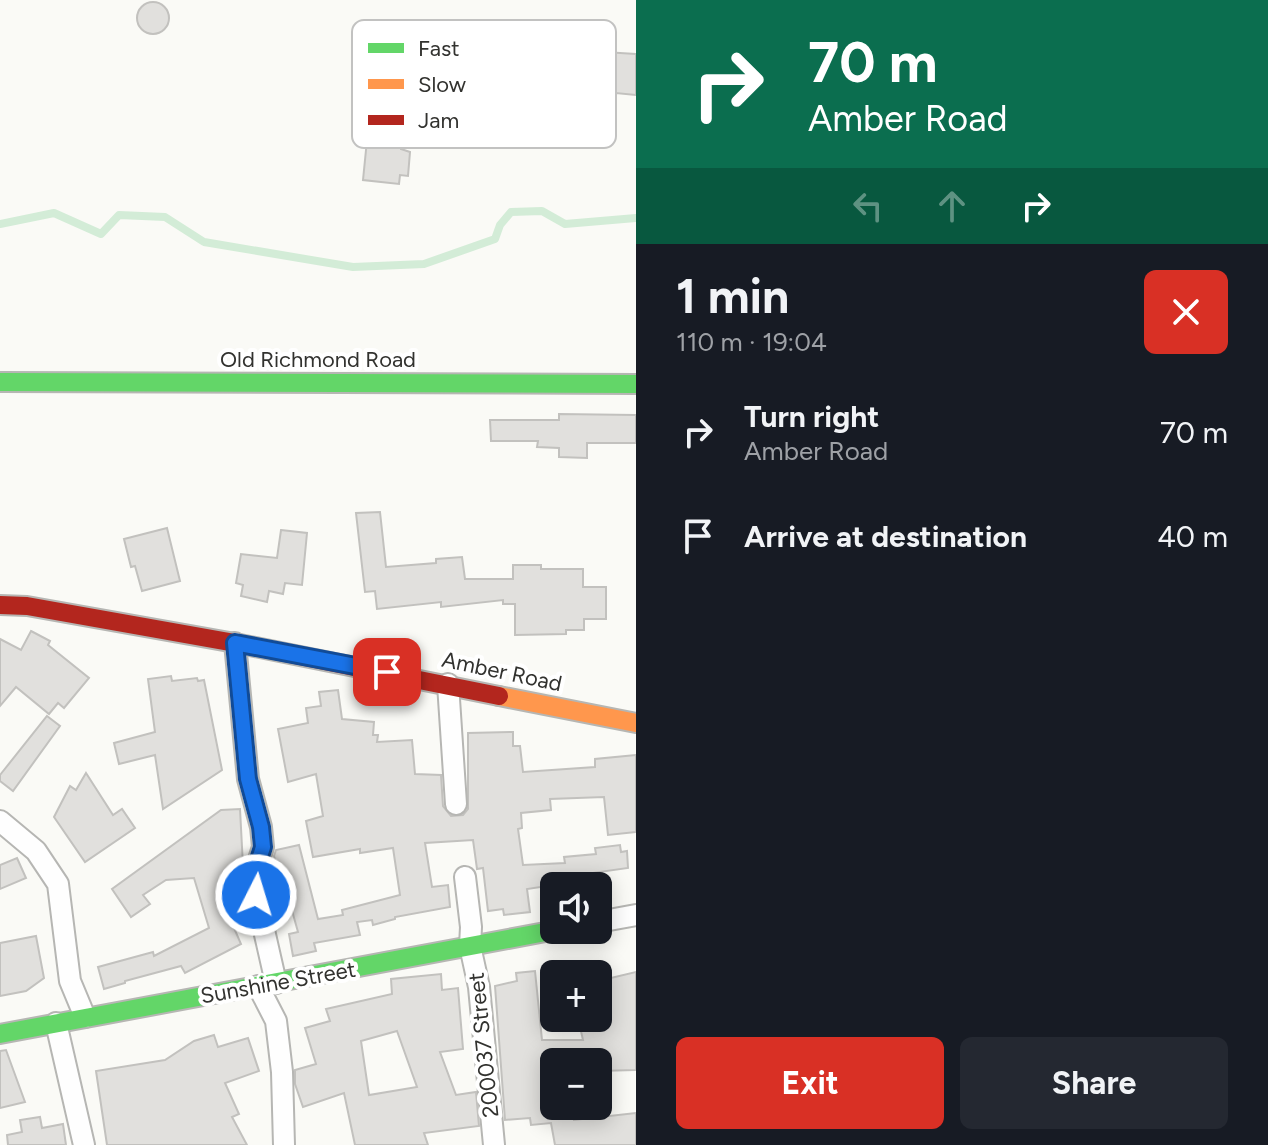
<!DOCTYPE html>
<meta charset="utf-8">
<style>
:root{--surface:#171b24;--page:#242831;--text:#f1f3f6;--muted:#9ea1a6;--accent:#d93025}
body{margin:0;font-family:Figtree,sans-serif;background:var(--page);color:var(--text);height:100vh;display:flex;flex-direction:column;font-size:30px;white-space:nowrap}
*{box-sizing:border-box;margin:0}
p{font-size:26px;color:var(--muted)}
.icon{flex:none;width:44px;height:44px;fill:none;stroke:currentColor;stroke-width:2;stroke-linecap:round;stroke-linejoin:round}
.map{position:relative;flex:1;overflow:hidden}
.drawer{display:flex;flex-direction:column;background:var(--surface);width:632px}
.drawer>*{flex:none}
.banner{background:#0b6e4f;color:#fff;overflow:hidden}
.tools{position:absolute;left:540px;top:872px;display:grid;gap:16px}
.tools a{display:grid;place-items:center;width:72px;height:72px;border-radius:12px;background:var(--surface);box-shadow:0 4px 20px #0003;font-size:40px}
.pin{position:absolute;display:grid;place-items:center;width:68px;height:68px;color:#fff;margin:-34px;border-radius:16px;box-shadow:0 4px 12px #0006}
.me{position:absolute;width:88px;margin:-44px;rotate:5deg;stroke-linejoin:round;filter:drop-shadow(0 0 6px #0008)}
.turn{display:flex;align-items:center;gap:28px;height:168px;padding:0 40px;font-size:36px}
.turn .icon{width:104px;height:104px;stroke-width:2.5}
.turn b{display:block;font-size:56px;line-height:68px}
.lanes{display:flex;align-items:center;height:76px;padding:0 40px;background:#0003;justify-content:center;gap:40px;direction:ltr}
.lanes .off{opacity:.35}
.round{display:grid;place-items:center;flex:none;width:84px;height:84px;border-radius:12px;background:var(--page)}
.headline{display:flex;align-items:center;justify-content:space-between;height:136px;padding:0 40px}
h1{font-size:48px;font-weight:700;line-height:60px}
.action{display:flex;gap:16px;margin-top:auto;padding:16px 40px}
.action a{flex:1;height:92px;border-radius:12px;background:var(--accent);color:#fff;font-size:32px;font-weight:700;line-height:92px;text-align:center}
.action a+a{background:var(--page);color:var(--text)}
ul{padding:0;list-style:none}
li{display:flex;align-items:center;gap:24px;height:104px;padding:0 40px}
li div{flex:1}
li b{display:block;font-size:30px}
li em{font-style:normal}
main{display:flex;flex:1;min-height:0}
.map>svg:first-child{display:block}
</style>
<main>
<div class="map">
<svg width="636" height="1145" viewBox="0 0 636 1145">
<rect width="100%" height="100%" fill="#fafaf6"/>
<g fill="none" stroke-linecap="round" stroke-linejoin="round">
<path stroke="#d3ecd7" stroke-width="8" d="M0,224l54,-11 47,21 18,-19 46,2 39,25 149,25 71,-3 71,-25 5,-14 11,-13 31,-1 23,13 71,-6"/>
</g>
<g fill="#e1e0dd" stroke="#c2c1be" stroke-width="2" fill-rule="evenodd">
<circle cx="153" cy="18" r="16"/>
<path d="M379,20l29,1 -7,128 9,3 -2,24 -8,-1 -1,9 -36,-4 6,-60h-3l2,-53 -10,-1 5,-36 16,3z"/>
<path d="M588,51l48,3v41l-20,-2 -3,28 -49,-2 -17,-6 10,-35 23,5v-8h6z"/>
<path d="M559,414l77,1v28h-49v15l-28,-1v-9l-22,-1 1,-6h-47l-1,-21h69z"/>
<path d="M380,512l6,55 50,-4v-4l26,-2 3,22h48v-14h28v4h42v18h23v32h-22v11h-18v4l-51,1v-31h-12v-4l-62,7v-5l-64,7 -2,-18 -10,1 -9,-79z"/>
<path d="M167,528l13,53 -38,10 -7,-25 -4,1 -7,-28z"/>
<path d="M281,530l26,3 -5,52 -17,-2 -2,11 -14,-3 -2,11 -26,-6 2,-11 -7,-2 5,-29 36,4z"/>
<path d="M31,631l19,10 -2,4 41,33 -25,30 -6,-5 -9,11 -33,-27 -16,19v-67l21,11z"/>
<path d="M171,676l1,5 25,-3 1,3 6,-1 18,90 -59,39 -8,-54 -36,9 -5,-21 41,-11 -7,-53z"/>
<path d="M338,690l4,29 32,3 -1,13h5l-1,7 35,-2 3,34 26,1 2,31 8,10 12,-1 5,-6v-76l45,-1v14h7l3,26 72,-5v-8l41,-4v77l-28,3 -4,-38 -54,2 1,11 -30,3 1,15 -4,1 5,36 42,-2 -1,-6 32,-3 -1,-6 25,-3 1,7 6,-1 1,17 -50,7 1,11h-32l-20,3 3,23 -26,3 -1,-6 -15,2 -5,-43 -6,1 -4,-29 -48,3 7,44 16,-2 2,22 -55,10v2l-22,6 -1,-5 -15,2 3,13 -46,8 2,8 -23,5 -4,-22 9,-2 -17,-61 -3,1 -4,-16 2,-6 23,-5 19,74 25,-4 -1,-5 58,-15 -7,-47 -33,5v-4l-47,8 -7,-36 17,-5 -7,-42 -28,8 -10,-53 30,-6 -2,-15 15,-2 -2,-14z"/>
<path d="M47,716l13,10 -47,65 -13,-10v-6z"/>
<path d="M86,773l27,42 9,-6 13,19 -50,34 -31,-45 16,-31 6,4z"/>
<path d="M240,809l3,57 -1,5 -9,1 11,34 -17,6 14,32 -56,29 -4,-7 -56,15v2l-21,6 -6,-22 55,-15 1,4 55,-28 -15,-50 -28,2 -23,15 7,9 -19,13 -19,-28 109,-79z"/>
<path d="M17,858l9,20 -26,11v-24z"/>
<path d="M36,936l8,42 -18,13 -26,5v-53z"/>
<path d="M535,971l7,69h41l-5,-22h20v-37l38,-9v98l-38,1v-9h-44v44h19l1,14 62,-7v32h-81l-4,-22 -20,2 -1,-7 -25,2 -10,-134 22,-5 -1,-8z"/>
<path d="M441,974l1,16 16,-2 5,61 -23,3 16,43 20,-3 3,34 -55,7 4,12h-73l-11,-52 -41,14 -8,-23v-14l21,-6 -11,-36 25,-7 -4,-12 66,-15 -1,-15zM397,1031l20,56 -48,8 -8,-54z"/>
<path d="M214,1035l4,12 30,-9 11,33 -34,12 14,31 -7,3 15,28h-140l-11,-74 69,-11 29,-19z"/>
<path d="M6,1050l19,52 -25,6v-57z"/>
<path d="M40,1117l2,11 21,-4 3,21h-58l-1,-10 15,-3 -2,-12z"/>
</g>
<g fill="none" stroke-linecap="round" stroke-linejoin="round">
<g stroke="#b6b6b3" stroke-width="24">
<g id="street">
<path d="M235,643l13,136 13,48 2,20 -8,25 1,23 20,88"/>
<path d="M448,684l8,120"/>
<path d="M0,821l36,30 22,33 12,97 15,36"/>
<path d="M465,877l6,50 -1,19 9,41 15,158"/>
<path d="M598,922l38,-7"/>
<path d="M258,986l18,35 6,51 2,73"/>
<path d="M56,1023l28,122"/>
</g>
</g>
<g stroke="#b6b6b3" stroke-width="22">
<g id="fast">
<path d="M0,382l636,2"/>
<path d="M0,1034l556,-104"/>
</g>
</g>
<g stroke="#b6b6b3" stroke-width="22">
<path id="slow" d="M499,696l137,27"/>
</g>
<g stroke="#b6b6b3" stroke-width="22">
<path id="jam" d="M0,605l27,1 208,37 264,53"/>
</g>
<use href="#street" stroke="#fefefe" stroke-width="20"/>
<use href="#fast" stroke="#63d668" stroke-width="18"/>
<use href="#slow" stroke="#ff974d" stroke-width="18"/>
<use href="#jam" stroke="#b3261e" stroke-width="18"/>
</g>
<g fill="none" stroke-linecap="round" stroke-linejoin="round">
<g stroke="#114b97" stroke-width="20">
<path id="route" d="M256,895l-1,-23 8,-25 -2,-20 -13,-48 -13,-136 152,29"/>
</g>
<use href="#route" stroke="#1a73e8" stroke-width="14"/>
</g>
<g text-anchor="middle" stroke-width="8" stroke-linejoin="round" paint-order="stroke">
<g font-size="22" fill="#32322f" stroke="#fff">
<text x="318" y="367">Old Richmond Road</text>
<text transform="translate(502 671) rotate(12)" y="8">Amber Road</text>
<text transform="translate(278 982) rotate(-10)" y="8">Sunshine Street</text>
<text transform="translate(483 1045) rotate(-96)" y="8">200037 Street</text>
</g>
</g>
<rect x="352" y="20" width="264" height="128" rx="12" fill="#fff" stroke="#c2c2c1" stroke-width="2"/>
<rect x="368" y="43" width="36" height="10" fill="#63d668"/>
<rect x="368" y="79" width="36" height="10" fill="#ff974d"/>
<rect x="368" y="115" width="36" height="10" fill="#b3261e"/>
<g font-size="22" fill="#32322f">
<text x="418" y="56">Fast</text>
<text x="418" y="92">Slow</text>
<text x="418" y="128">Jam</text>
</g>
</svg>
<div class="tools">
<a><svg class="icon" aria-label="sound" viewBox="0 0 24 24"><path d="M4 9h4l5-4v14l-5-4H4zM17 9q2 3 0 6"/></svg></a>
<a>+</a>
<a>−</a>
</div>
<div class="pin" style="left:387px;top:672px;background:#d93025"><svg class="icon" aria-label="arrive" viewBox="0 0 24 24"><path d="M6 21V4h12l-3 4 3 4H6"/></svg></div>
<svg class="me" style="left:256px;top:895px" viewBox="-20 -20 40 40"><circle r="17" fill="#1a73e8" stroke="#fff" stroke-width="3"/><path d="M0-11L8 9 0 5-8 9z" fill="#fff"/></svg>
</div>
<section class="drawer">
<div class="banner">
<div class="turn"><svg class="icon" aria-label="right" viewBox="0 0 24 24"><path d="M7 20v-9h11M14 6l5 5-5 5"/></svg><div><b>70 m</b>Amber Road</div></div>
<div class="lanes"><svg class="icon off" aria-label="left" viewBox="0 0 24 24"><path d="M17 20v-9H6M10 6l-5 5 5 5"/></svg><svg class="icon off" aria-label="ahead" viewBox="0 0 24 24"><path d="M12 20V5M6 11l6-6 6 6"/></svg><svg class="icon" aria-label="right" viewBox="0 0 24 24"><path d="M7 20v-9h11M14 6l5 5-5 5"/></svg></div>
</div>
<div class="headline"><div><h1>1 min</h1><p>110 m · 19:04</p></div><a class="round" style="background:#d93025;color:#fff"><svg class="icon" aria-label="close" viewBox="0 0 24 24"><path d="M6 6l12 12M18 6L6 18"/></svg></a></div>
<ul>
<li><svg class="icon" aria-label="right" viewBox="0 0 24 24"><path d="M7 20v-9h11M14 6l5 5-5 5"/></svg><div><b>Turn right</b><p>Amber Road</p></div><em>70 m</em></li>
<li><svg class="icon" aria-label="arrive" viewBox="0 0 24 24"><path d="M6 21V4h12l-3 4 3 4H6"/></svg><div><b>Arrive at destination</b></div><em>40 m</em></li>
</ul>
<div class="action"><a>Exit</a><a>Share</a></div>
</section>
</main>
